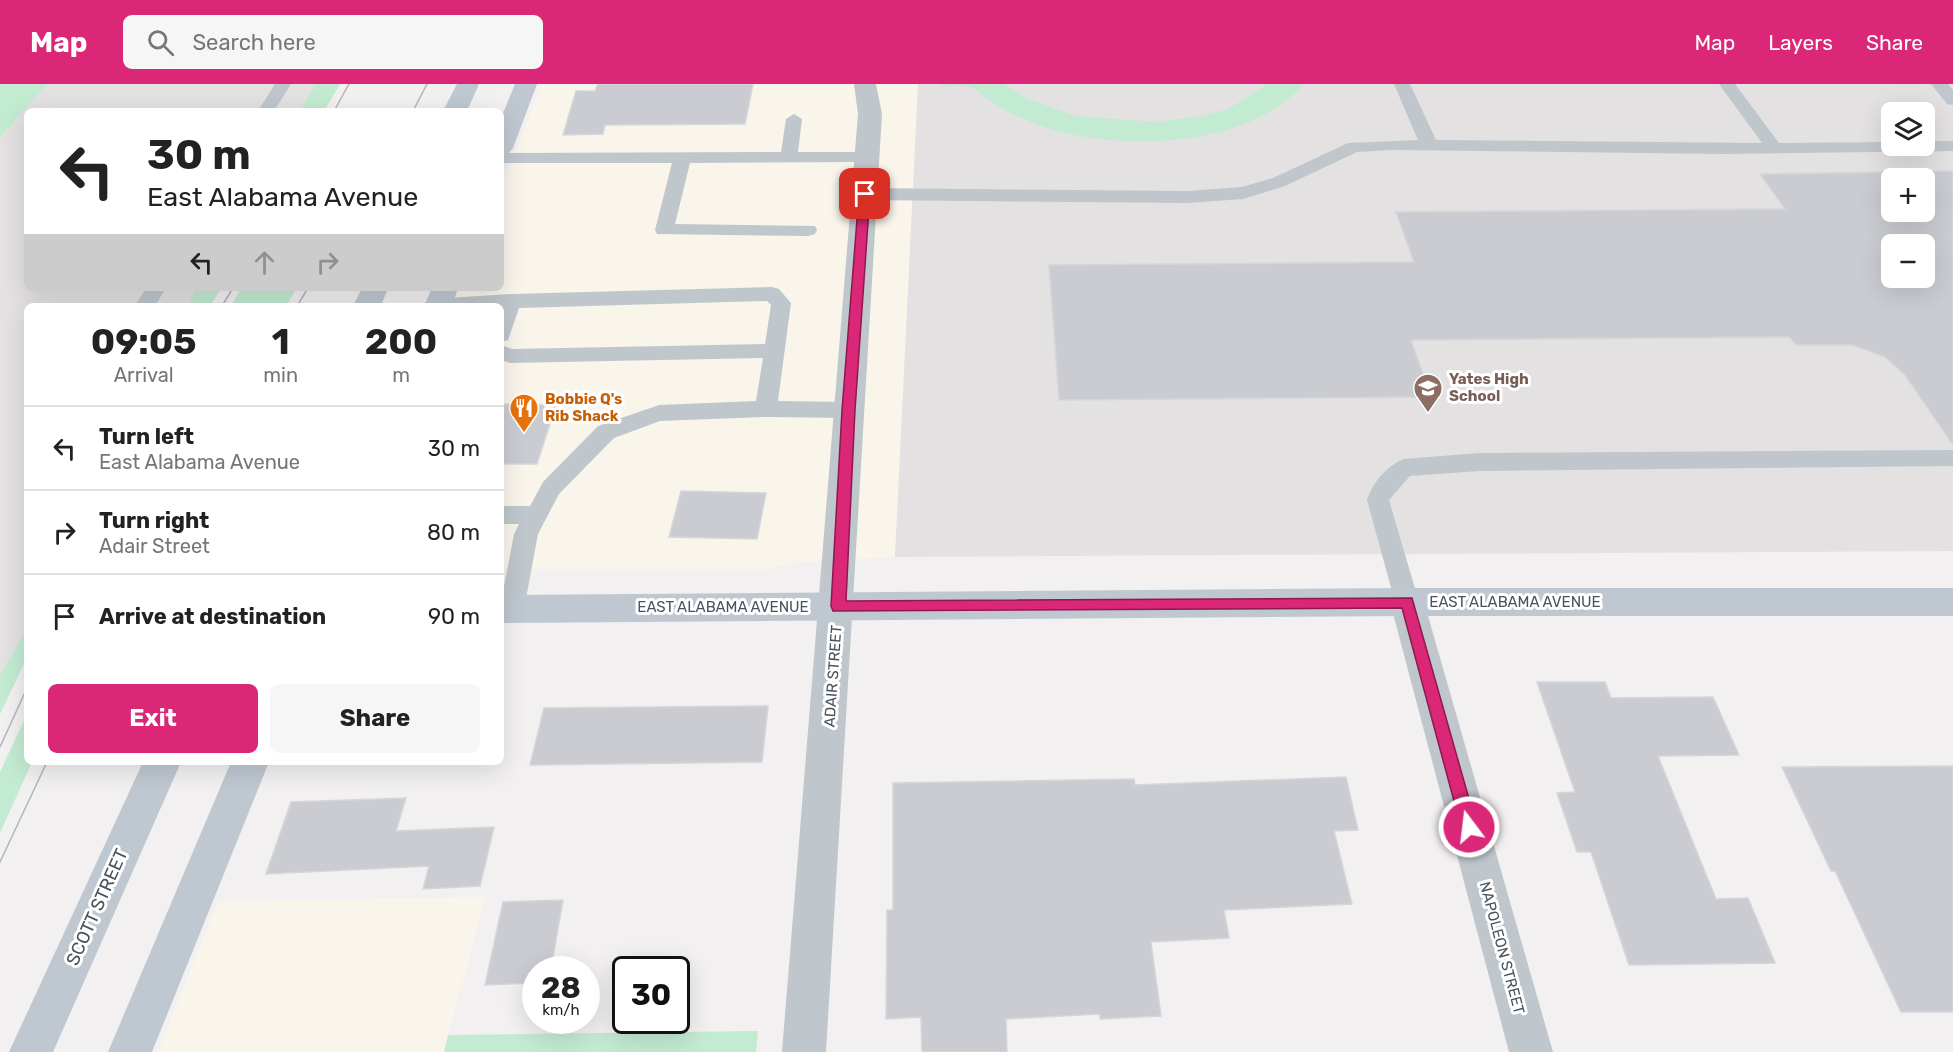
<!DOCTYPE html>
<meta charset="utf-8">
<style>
:root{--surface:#fff;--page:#f6f6f6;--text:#222;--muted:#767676;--line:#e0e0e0;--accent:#db2777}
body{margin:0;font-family:Rubik,sans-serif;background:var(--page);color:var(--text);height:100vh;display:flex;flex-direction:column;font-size:22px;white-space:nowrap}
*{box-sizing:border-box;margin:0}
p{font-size:20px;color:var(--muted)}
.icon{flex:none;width:33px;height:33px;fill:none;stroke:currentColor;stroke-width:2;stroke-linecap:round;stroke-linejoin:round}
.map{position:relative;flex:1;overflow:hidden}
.drawer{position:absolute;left:24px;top:219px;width:480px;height:462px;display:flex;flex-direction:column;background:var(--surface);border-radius:9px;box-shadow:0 6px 24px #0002}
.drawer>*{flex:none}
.hud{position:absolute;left:24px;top:24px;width:480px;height:183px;border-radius:9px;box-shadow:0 6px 24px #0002;background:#fff;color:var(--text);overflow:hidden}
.controls{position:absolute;left:1881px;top:18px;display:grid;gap:12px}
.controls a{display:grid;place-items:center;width:54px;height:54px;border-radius:9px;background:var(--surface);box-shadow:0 6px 24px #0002;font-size:30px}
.speed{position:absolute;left:522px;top:872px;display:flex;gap:12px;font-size:30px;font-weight:700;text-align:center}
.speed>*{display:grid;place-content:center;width:78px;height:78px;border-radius:50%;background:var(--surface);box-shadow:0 6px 24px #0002;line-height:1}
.speed small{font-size:15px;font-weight:400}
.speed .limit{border:3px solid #111;border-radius:9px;background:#fff;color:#111}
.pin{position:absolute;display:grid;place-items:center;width:51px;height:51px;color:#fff;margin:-26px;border-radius:12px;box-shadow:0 3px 9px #0006}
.me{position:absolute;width:66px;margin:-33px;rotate:345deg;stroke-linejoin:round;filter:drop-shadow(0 0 4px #0008)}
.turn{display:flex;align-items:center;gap:21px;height:126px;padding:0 24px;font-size:27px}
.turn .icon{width:78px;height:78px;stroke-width:2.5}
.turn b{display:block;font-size:42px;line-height:51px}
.lanes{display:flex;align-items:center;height:57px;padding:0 24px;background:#0003;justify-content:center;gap:30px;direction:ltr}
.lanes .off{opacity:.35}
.eta{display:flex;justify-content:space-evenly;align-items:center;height:102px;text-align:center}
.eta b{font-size:36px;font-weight:700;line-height:42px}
.primary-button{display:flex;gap:12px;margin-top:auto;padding:12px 24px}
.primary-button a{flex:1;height:69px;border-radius:9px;background:var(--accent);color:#fff;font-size:24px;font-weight:700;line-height:69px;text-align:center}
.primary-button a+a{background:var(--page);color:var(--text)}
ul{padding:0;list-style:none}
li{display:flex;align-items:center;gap:18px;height:84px;padding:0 24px;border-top:2px solid var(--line)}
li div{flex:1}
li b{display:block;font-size:22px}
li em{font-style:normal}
header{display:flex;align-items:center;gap:36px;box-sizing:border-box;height:84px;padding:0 30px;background:var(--accent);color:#fff}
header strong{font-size:28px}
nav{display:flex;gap:33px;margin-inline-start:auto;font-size:21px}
.search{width:420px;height:54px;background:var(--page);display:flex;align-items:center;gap:15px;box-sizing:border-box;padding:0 21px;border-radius:9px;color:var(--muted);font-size:22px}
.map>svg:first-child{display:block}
</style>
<header>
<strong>Map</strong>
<div class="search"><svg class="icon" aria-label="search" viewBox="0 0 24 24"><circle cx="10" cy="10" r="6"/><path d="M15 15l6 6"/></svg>Search here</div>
<nav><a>Map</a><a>Layers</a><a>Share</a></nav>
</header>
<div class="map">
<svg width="1953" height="968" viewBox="0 0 1953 968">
<rect width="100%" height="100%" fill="#f2f0f0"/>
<g fill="#faf5eb">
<path d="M542,0h376l-23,473 -103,6 -22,6h-269v-263h-47l7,-18h40v-100z"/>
<path d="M485,813l-41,155h-286l60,-151z"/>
</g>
<g fill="#e3e1e1" fill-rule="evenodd">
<path d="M0,0h340l-16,27h-297v177h194l-11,18h-183v351l-27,57z"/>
<path d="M918,0h1035v467l-1058,6zM1892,28h32v34h-32zM1892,94h32v34h-32zM1892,160h32v34h-32z"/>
</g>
<g fill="#c3ebd1">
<path d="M0,0h47l-47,53z"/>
<path d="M316,0h24l-16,27h-24z"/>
<path d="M940,0h63l25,15 48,17 81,6 51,-7 20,-6 40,-25h35c-56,67 -197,69 -272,38 -12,-5 -26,-11 -37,-18 -9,-5 -16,-16 -26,-18 -9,-1 -19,0 -28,0z"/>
<path d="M197,204h24l-11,18h-23z"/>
<path d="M241,204h56l-11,18h-55z"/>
<path d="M27,545v28l-27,57v-39z"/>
<path d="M27,630v48h5l-32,71v-61z"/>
<path d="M758,947l-2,21h-312l4,-17z"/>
</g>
<g fill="#caccd2" stroke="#d4d6da" stroke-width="1.5" fill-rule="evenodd">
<path d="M598,0h155l-8,40 -140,1 -2,9 -40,1 13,-44h19z"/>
<path d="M1953,87v274l-48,-70 -20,-18 -32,-12h-57l-7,-8 -378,3 20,57 -372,3 -10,-135 365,-3 -18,-50 389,-3 -25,-35zM1892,94h32v34h-32zM1892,160h32v34h-32z"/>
<path d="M501,320l55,1 -19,59h-36z"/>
<path d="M681,407l85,2 -9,46 -88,-2z"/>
<path d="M1537,598h68l6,16 102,-1 26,58 -81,1 58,143 32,-1 27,65 -146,2 -38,-113h-14l-20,-59 18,-1z"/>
<path d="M768,622l-6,56 -232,3 14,-57z"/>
<path d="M1953,682v246h-52l-66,-141h-4l-49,-104z"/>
<path d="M1346,693l12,53 -24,1 18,73 -128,6 5,28 -78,4 10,74 -61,3v-5l-94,5 1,33h-85l-1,-35 -35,2 1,-109h6v-127l241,-4 1,6z"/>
<path d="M406,714l-10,33 98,-4 -14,59 -57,3 6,-23 -163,8 25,-72z"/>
<path d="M563,816l-12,69h-15v14l-51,2 18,-83z"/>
</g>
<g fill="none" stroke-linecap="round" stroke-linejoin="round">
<g fill="#bfc7cd" fill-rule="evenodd">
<path d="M275,0h16l-17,27h-16z"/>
<path d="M1394,0h16l26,56 326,3 -43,-59h16l44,59 113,-1v4h32v-5h29v10l-231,3 -330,-4 -35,2 -72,34 -42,13 -56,4 -322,-3 -9,-6 9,-6 322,3 55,-4 31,-9 75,-35 70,-3z"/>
<path d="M1931,0h17l5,6v15l-6,-1z"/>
<path d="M794,30l8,5 -4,33h69l9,5 -9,5 -177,1 -15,61 140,2 2,4 -2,4 -7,2 -151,-2 -2,-4 17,-67h-171v-10l280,-1 5,-33z"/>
<path d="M772,203l7,2 12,14 -13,98 70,1 8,2 3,6 -3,6 -8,2 -82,-1 -106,4 -46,17 -55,56 -21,40 -14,75 -3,7 -9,3 -9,-3 -2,-14 13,-68 5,-10h-18v-18h29l13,-24 55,-56 61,-21 97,-4 7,-43 -253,5 -9,-3v-15l11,4 253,-5 6,-39 -4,-4 -248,7 -11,32 -7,2v-36h-71l2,-7 79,-5z"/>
<path d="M146,204h20l-11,18h-20z"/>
<path d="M1953,366v16l-474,5 -69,5 -21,24 30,102 -3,7 -9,3 -9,-3 -3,-7 -28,-102c5,-16 20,-35 37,-41l75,-6z"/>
</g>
<g fill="#bfc7cd" fill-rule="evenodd">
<path d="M854,0h22l6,30 -56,938h-44l76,-938z"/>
<path d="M1407,504l12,4 5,10 129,450h-44l-119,-450 5,-10z"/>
</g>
<g fill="#bfc8d1" fill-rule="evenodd">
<path d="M457,0h22l-12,27h-24z"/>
<path d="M515,0h22l-24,64 -4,5 -8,2v-37z"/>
<path d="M362,204h26l-7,18h-28z"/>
<path d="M432,204h26l-6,18h-28z"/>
<path d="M1407,504h546v28h-546l-906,7v-28z"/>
<path d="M143,678h38l-128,290h-44z"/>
<path d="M231,678h38l-117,290h-44z"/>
</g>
<g stroke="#b2b5b9" stroke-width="1.5">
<path d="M334,27l15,-27"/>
<path d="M413,27l14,-27"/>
<path d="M222,222l11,-18"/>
<path d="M297,222l11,-18"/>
<path d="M0,663l27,-59"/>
<path d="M0,778l47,-100"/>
</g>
</g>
<path fill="#db2777" stroke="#8e194d" stroke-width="1.5" d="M865,107l5,3 -15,216 -9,191 566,-3 65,229 -3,5 -5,3 -6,-3 -2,-5 -59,-219 -569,3 -2,-5 11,-196 17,-216z"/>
<defs>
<g id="school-pin" transform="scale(1.5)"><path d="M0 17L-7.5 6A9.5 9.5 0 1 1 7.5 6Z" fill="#8d6e63" stroke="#fff"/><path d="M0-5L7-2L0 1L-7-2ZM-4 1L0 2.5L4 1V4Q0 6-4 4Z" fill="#fff"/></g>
<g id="restaurant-pin" transform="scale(1.5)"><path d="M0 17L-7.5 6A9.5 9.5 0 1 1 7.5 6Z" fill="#e8710a" stroke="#fff"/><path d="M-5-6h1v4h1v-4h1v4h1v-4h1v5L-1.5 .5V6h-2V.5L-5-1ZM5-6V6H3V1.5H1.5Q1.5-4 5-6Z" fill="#fff"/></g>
</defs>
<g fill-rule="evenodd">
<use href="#school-pin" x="1428" y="304"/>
<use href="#restaurant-pin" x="524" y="324"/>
</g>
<g text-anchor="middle" stroke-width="6" stroke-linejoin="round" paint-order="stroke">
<g font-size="15" font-weight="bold" fill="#785e54" stroke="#fff" text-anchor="start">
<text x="1449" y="300">Yates High<tspan x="1449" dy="17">School</tspan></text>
</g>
<g font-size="15" font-weight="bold" fill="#c56008" stroke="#fff" text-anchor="start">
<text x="545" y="320">Bobbie Q's<tspan x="545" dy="17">Rib Shack</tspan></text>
</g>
<g font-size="15" fill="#49535b" stroke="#fff">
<text x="1515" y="523">EAST ALABAMA AVENUE</text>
<text x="723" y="528">EAST ALABAMA AVENUE</text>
<text transform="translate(833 592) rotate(-86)" y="5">ADAIR STREET</text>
<text transform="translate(1502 864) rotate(75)" y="5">NAPOLEON STREET</text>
</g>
<g font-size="18" fill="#49535b" stroke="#fff">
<text transform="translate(97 823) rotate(-66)" y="6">SCOTT STREET</text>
</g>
</g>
</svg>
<div class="controls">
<a><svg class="icon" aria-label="layers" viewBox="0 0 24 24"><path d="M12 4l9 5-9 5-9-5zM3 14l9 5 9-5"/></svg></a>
<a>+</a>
<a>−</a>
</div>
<div class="speed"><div>28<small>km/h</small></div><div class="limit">30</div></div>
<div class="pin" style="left:865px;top:110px;background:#d93025"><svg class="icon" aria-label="arrive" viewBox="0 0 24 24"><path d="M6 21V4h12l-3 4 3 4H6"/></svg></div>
<svg class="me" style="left:1469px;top:743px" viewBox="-20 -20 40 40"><circle r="17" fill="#db2777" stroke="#fff" stroke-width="3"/><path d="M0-11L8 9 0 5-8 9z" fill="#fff"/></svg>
<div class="hud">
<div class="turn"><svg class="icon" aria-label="left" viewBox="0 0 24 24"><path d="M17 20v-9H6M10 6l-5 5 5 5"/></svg><div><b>30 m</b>East Alabama Avenue</div></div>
<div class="lanes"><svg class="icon" aria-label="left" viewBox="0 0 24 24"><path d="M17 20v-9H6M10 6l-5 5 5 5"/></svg><svg class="icon off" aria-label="ahead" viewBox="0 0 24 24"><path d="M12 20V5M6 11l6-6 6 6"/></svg><svg class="icon off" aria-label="right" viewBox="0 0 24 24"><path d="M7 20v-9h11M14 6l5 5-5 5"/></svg></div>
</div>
<section class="drawer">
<div class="eta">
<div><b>09:05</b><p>Arrival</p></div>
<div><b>1</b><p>min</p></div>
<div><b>200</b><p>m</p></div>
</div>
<ul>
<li><svg class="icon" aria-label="left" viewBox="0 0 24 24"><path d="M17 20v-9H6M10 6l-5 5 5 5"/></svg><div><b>Turn left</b><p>East Alabama Avenue</p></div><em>30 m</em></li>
<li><svg class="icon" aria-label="right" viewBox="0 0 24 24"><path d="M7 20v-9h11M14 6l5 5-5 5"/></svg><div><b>Turn right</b><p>Adair Street</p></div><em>80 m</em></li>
<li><svg class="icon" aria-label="arrive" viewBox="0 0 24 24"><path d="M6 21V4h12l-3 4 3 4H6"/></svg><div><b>Arrive at destination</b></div><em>90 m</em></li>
</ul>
<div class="primary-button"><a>Exit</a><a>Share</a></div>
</section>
</div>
